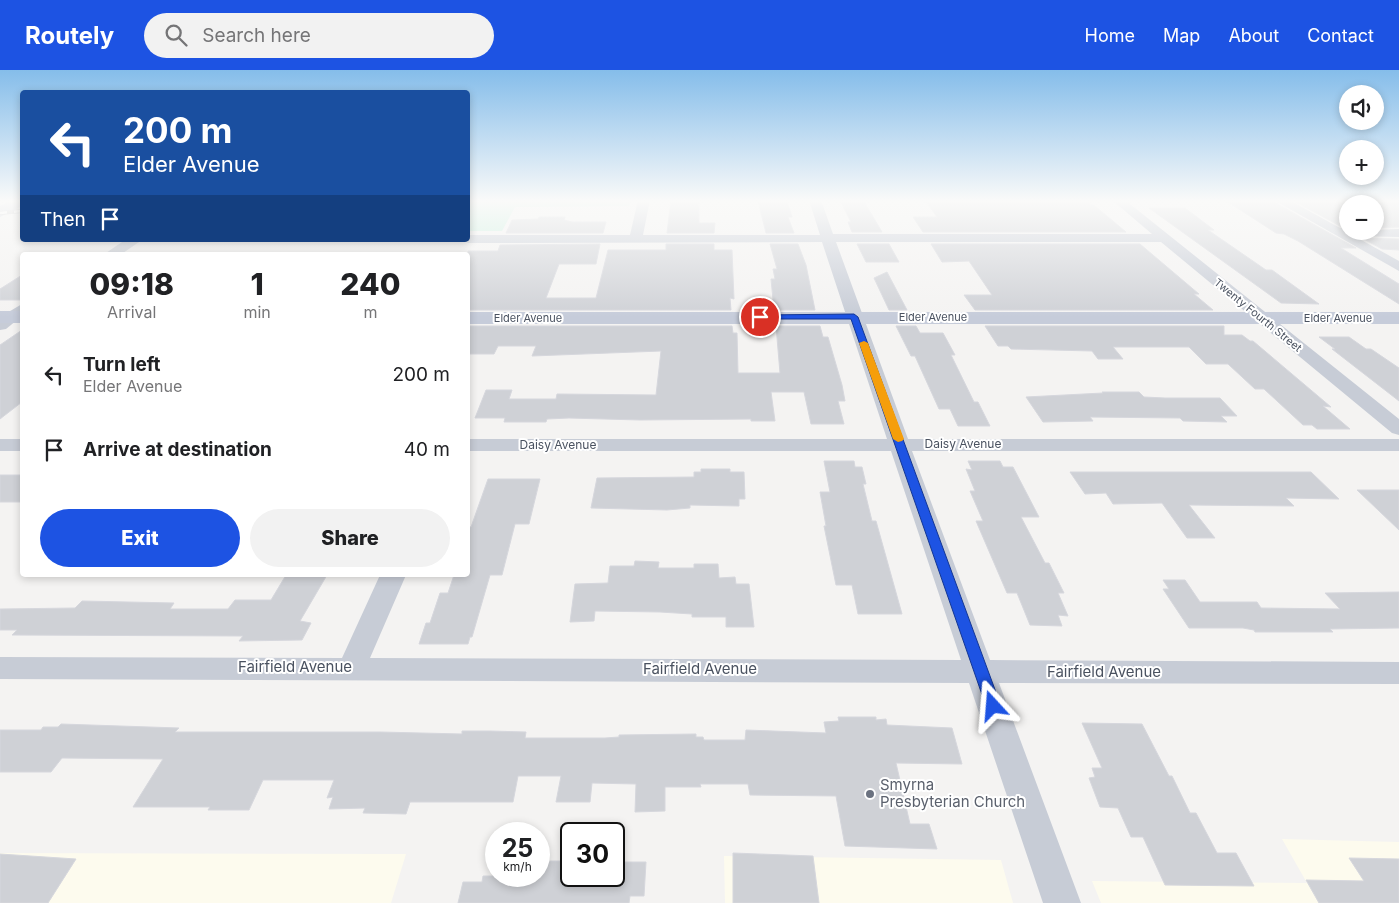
<!DOCTYPE html>
<meta charset="utf-8">
<style>
:root{--surface:#fff;--page:#f2f2f2;--text:#202124;--muted:#757577;--accent:#1d53e3}
body{margin:0;font-family:Inter,sans-serif;background:var(--page);color:var(--text);height:100vh;display:flex;flex-direction:column;font-size:19px;white-space:nowrap}
*{box-sizing:border-box;margin:0}
p{font-size:16px;color:var(--muted)}
.icon{flex:none;width:28px;height:28px;fill:none;stroke:currentColor;stroke-width:2;stroke-linecap:round;stroke-linejoin:round}
.map{position:relative;flex:1;overflow:hidden}
.details{position:absolute;left:20px;top:182px;width:450px;height:325px;display:flex;flex-direction:column;background:var(--surface);border-radius:5px;box-shadow:0 2px 8px #0003}
.details>*{flex:none}
.guide{position:absolute;left:20px;top:20px;width:450px;height:152px;border-radius:5px;box-shadow:0 2px 8px #0003;background:#1a4fa0;color:#fff;overflow:hidden}
.tools{position:absolute;left:1339px;top:15px;display:grid;gap:10px}
.tools a{display:grid;place-items:center;width:45px;height:45px;border-radius:50%;background:var(--surface);box-shadow:0 2px 8px #0003;font-size:25px}
.speed{position:absolute;left:485px;top:752px;display:flex;gap:10px;font-size:25px;font-weight:700;text-align:center}
.speed>*{display:grid;place-content:center;width:65px;height:65px;border-radius:50%;background:var(--surface);box-shadow:0 2px 8px #0003;line-height:1}
.speed small{font-size:12px;font-weight:400}
.speed .limit{border:2px solid #111;border-radius:8px;background:#fff;color:#111}
.pin{position:absolute;display:grid;place-items:center;width:42px;height:42px;color:#fff;margin:-21px;border:2px solid #fff;border-radius:50%;box-shadow:0 1px 5px #0007}
.me{position:absolute;width:55px;margin:-28px;rotate:341deg;stroke-linejoin:round;filter:drop-shadow(0 0 4px #0008)}
.turn{display:flex;align-items:center;gap:18px;height:105px;padding:0 20px;font-size:22px}
.turn .icon{width:65px;height:65px;stroke-width:2.5}
.turn b{display:block;font-size:35px;line-height:42px}
.then{display:flex;align-items:center;height:48px;padding:0 20px;background:#0003;gap:10px;font-size:19px}
.eta{display:flex;justify-content:space-evenly;align-items:center;height:85px;text-align:center}
.eta b{font-size:30px;font-weight:800;line-height:35px}
.action{display:flex;gap:10px;margin-top:auto;padding:10px 20px}
.action a{flex:1;height:58px;border-radius:30px;background:var(--accent);color:#fff;font-size:20px;font-weight:800;line-height:58px;text-align:center}
.action a+a{background:var(--page);color:var(--text)}
ul{padding:0;list-style:none}
li{display:flex;align-items:center;gap:15px;height:75px;padding:0 20px}
li div{flex:1}
li b{display:block;font-size:19px}
li em{font-style:normal}
header{display:flex;align-items:center;gap:30px;box-sizing:border-box;height:70px;padding:0 25px;background:var(--accent);color:#fff}
header strong{font-size:24px}
nav{display:flex;gap:28px;margin-inline-start:auto;font-size:18px}
.search{width:350px;height:45px;background:var(--page);display:flex;align-items:center;gap:12px;box-sizing:border-box;padding:0 18px;border-radius:28px;color:var(--muted);font-size:19px}
.map>svg:first-child{display:block}
</style>
<header>
<strong>Routely</strong>
<div class="search"><svg class="icon" aria-label="search" viewBox="0 0 24 24"><circle cx="10" cy="10" r="6"/><path d="M15 15l6 6"/></svg>Search here</div>
<nav><a>Home</a><a>Map</a><a>About</a><a>Contact</a></nav>
</header>
<div class="map">
<svg width="1399" height="833" viewBox="0 0 1399 833">
<rect width="100%" height="100%" fill="#f4f3f2"/>
<g fill="#fdfbee">
<path d="M1282,769l117,3v61h-298l-9,-22 215,2z"/>
<path d="M0,783l406,1 -15,49h-391z"/>
<path d="M724,786l277,4 12,43h-288z"/>
</g>
<path fill="#c3f0dc" d="M468,130h163l-2,6 -114,1 -13,24h-34z"/>
<g fill="#cfd1d6" stroke="#d6d7dd">
<path d="M671,130l28,2v21h16l-1,10h-47z"/>
<path d="M840,130h23l19,32h-30l-4,-10h3z"/>
<path d="M925,130h156l14,6 31,26h-203l-10,-15h24z"/>
<path d="M1225,130l47,1 84,47h-15l58,36v20l-101,-63 -14,-7 -8,-1z"/>
<path d="M758,131h29l5,16h-4l6,16h-28z"/>
<path d="M1294,131h105v26l-24,1v-24h-27v22h-8z"/>
<path d="M1149,138h36l29,22h-6l58,40h6l47,34 -38,-1z"/>
<path d="M539,147h26l-1,3 8,2h34l-3,11h-97l6,-13 26,-1z"/>
<path d="M1362,168l37,1v11l-17,-1z"/>
<path d="M600,174l-4,20h-37l-13,34h50l12,-48h58v-6h48v6h18l2,49 -4,-1 1,12h-263v-59h30l2,-6z"/>
<path d="M770,174h28l8,21 9,45h-41l-3,-31h4l-2,-10h4z"/>
<path d="M857,174h32l10,18h-33z"/>
<path d="M931,174h209l59,50h-5l19,16h-238l-11,-15h28l-23,-34 -27,1z"/>
<path d="M887,202l20,38h-18l-15,-32z"/>
<path d="M22,205v25h-22v-11z"/>
<path d="M468,256h264l1,7h4l1,40h42l-4,-47h44l3,11h5l14,48 3,16h-7l6,23h-33l-7,-32h-33l4,29h-24v-2l-111,1 -71,-2 -22,1 -1,3h-42l1,-4h-30l11,-28h26l-3,9h47l1,-5 99,1 5,-44 -129,5 4,-10h-38l-4,8h-26z"/>
<path d="M896,256h20l4,7h23l12,22h-4l23,47h4l12,24h-32l-8,-17h-11l-24,-53h-4z"/>
<path d="M985,256h239v9h18l8,6h3l78,66 -8,-1 27,23h-33l-5,-4h-9l-39,-36h-9l-27,-25h-22l-17,-17h-76l10,12h-25l-6,-8 -81,-2 -3,-3h-10z"/>
<path d="M22,260v72l-22,17v-74z"/>
<path d="M1319,267h30l17,12h5l28,19v33l-67,-52h3z"/>
<path d="M1102,322h37l5,5 21,1h55l17,18h-16l6,6 -44,-1 -3,-3 -90,-1 3,4 -50,1 -17,-25 77,-4z"/>
<path d="M824,391h30l1,6h7l4,17h-3l9,37h4l26,93h-44l-6,-29h-16l-12,-59h2l-6,-34h10z"/>
<path d="M968,391h32l3,6h10l26,50h-18l24,46h4l15,30h-6l10,23 -10,-1 4,11 -32,-1 -13,-32h-10l-31,-72h7l-13,-30h5l-9,-22 6,1z"/>
<path d="M701,399h29v3h14l1,27h-6v7l-49,-1v3l-23,2 -76,-2 6,-30 97,-1v-5h7z"/>
<path d="M1070,402h241l28,27 -53,-1 8,8 -105,-1 26,33h-28l-25,-35 -49,1 -7,-11 -21,1z"/>
<rect x="0" y="405" width="22" height="27"/>
<path d="M488,409h52l-11,45h-14l-13,51h-12l-18,62h-2l-2,7h-49l7,-21h4l10,-30h8l6,-18h14v-48h3z"/>
<path d="M1357,420h42v40z"/>
<path d="M635,491l24,1 -1,6h36v-4h24l1,14 16,-1 1,7h13l5,43h-28v-10h-34v-3l-32,-2 -65,-1 -1,10 -24,1 5,-38 33,-1 2,-17h24z"/>
<path d="M286,505h41l-27,46 11,2 -9,17 -63,1 4,-5 -231,-1 5,-5h-17v-21l75,-1 7,-7 92,2 -4,6h58l7,-9h36z"/>
<path d="M1163,510h22l15,22h57l4,6 79,1 -15,-16 74,-1v36l-69,1 3,3h-78l-1,-2 -11,-2h-54l-26,-39h6z"/>
<path d="M838,647h38v3l10,-1 1,6 65,3 10,36 -66,-1 14,61h19l8,25 -92,-3 -9,-50 -86,-1 -2,-11h-48l1,3h-36v24l-30,1 1,-28 -44,-1 -2,19h-34l5,-26h-43l-5,26h-103l-4,12 -43,-1 2,-5 -36,1 4,-12 -6,1 7,-18h-71l-14,30h-41l2,-3h-77l30,-48 -101,-1 -11,14h-51v-42h41l2,-3h15l3,-3 118,4 -4,4h205l82,2v-3h28l36,1 -1,6h80l14,-1v-2l77,-1v3h7l1,3h41l1,-10 80,3 -2,-11 15,-1z"/>
<path d="M1082,653l60,1 27,52h3l18,37h6l21,40h19l18,33 -89,-1 -22,-48h-12l-13,-29 -18,-1 -11,-29 6,-1 -3,-9h10z"/>
<path d="M733,783l80,3 6,47h-86z"/>
<path d="M0,784l76,5 -28,44h-48z"/>
<path d="M1349,788l50,1v44h-80l-13,-23 58,1z"/>
<path d="M539,791h32v15h43v-14h32l-2,34h-14l-1,7h-171l5,-21h19l1,-6h56z"/>
</g>
<g fill="none" stroke-linecap="round" stroke-linejoin="round">
<g fill="#c7ccd6" fill-rule="evenodd">
<path d="M638,130h12l-7,35h177l-11,-35h12l12,34h319l-40,-34h13l274,219v16l-7,-2 -231,-191h-325l72,197h491v12h-487l78,209 409,2v22l-400,-1 82,220h-38l-74,-220 -969,-4v-22l342,1 38,-83h26l-36,83 591,2 -70,-209h-423v-12h419l-65,-197 -354,1 -6,-3h6v-5h162z"/>
<path d="M1274,130h15l51,28h8v3l51,-2v8l-45,-1 45,25v10z"/>
<path d="M125,170h17l-22,15h-17z"/>
<path d="M22,234v12l-16,13 -6,1v-13z"/>
<rect x="0" y="369" width="22" height="12"/>
</g>
<g fill="#c6ccda" fill-rule="evenodd">
<path d="M13,130h9v6l-22,11v-11z"/>
<rect x="0" y="241" width="22" height="12"/>
<rect x="468" y="242" width="931" height="12"/>
</g>
<g stroke="#b5b6bc" stroke-width="4">
<path id="rail" d="M0,143l22,-2"/>
</g>
<use href="#rail" stroke="#fff" stroke-width="2.5" stroke-dasharray="7" stroke-linecap="butt"/>
</g>
<linearGradient id="sky" x2="0" y2="1"><stop stop-color="#85bdea"/><stop offset="0.53" stop-color="#fafaf9"/><stop offset="1" stop-color="#fafaf9" stop-opacity="0"/></linearGradient>
<rect width="1399" height="247" fill="url(#sky)"/>
<path fill="#1d53e3" stroke="#133694" d="M854,244l4,3 143,389 -2,5 -6,1 -5,-1 -2,-5 -135,-387h-91l-4,-2 4,-2z"/>
<path fill="#f59e0b" d="M864,271l4,2 36,96 -2,2 -4,1 -5,-3 -34,-96z"/>
<circle fill="#6b7280" stroke="#fff" stroke-width="2" cx="870" cy="724" r="5"/>
<g text-anchor="middle" stroke-width="4" stroke-linejoin="round" paint-order="stroke">
<g font-size="11" fill="#4a5260" stroke="#fff">
<text transform="translate(1258 245) rotate(39)" y="4">Twenty Fourth Street</text>
<text x="933" y="251">Elder Avenue</text>
<text x="528" y="252">Elder Avenue</text>
<text x="1338" y="252">Elder Avenue</text>
</g>
<g font-size="12" fill="#4a5260" stroke="#fff">
<text x="963" y="378">Daisy Avenue</text>
<text x="558" y="379">Daisy Avenue</text>
</g>
<g font-size="15" fill="#4a5260" stroke="#fff">
<text x="295" y="602">Fairfield Avenue</text>
<text x="700" y="604">Fairfield Avenue</text>
<text x="1104" y="607">Fairfield Avenue</text>
</g>
<g font-size="15" fill="#5b616d" stroke="#fff" text-anchor="start">
<text x="880" y="720">Smyrna<tspan x="880" dy="17">Presbyterian Church</tspan></text>
</g>
</g>
</svg>
<div class="tools">
<a><svg class="icon" aria-label="sound" viewBox="0 0 24 24"><path d="M4 9h4l5-4v14l-5-4H4zM17 9q2 3 0 6"/></svg></a>
<a>+</a>
<a>−</a>
</div>
<div class="speed"><div>25<small>km/h</small></div><div class="limit">30</div></div>
<div class="pin" style="left:760px;top:247px;background:#d93025"><svg class="icon" aria-label="arrive" viewBox="0 0 24 24"><path d="M6 21V4h12l-3 4 3 4H6"/></svg></div>
<svg class="me" style="left:993px;top:636px" viewBox="-20 -20 40 40"><path d="M0-17L14 15 0 8-14 15z" fill="#1d53e3" stroke="#fff" stroke-width="4"/></svg>
<div class="guide">
<div class="turn"><svg class="icon" aria-label="left" viewBox="0 0 24 24"><path d="M17 20v-9H6M10 6l-5 5 5 5"/></svg><div><b>200 m</b>Elder Avenue</div></div>
<div class="then">Then<svg class="icon" aria-label="arrive" viewBox="0 0 24 24"><path d="M6 21V4h12l-3 4 3 4H6"/></svg></div>
</div>
<section class="details">
<div class="eta">
<div><b>09:18</b><p>Arrival</p></div>
<div><b>1</b><p>min</p></div>
<div><b>240</b><p>m</p></div>
</div>
<ul>
<li><svg class="icon" aria-label="left" viewBox="0 0 24 24"><path d="M17 20v-9H6M10 6l-5 5 5 5"/></svg><div><b>Turn left</b><p>Elder Avenue</p></div><em>200 m</em></li>
<li><svg class="icon" aria-label="arrive" viewBox="0 0 24 24"><path d="M6 21V4h12l-3 4 3 4H6"/></svg><div><b>Arrive at destination</b></div><em>40 m</em></li>
</ul>
<div class="action"><a>Exit</a><a>Share</a></div>
</section>
</div>
